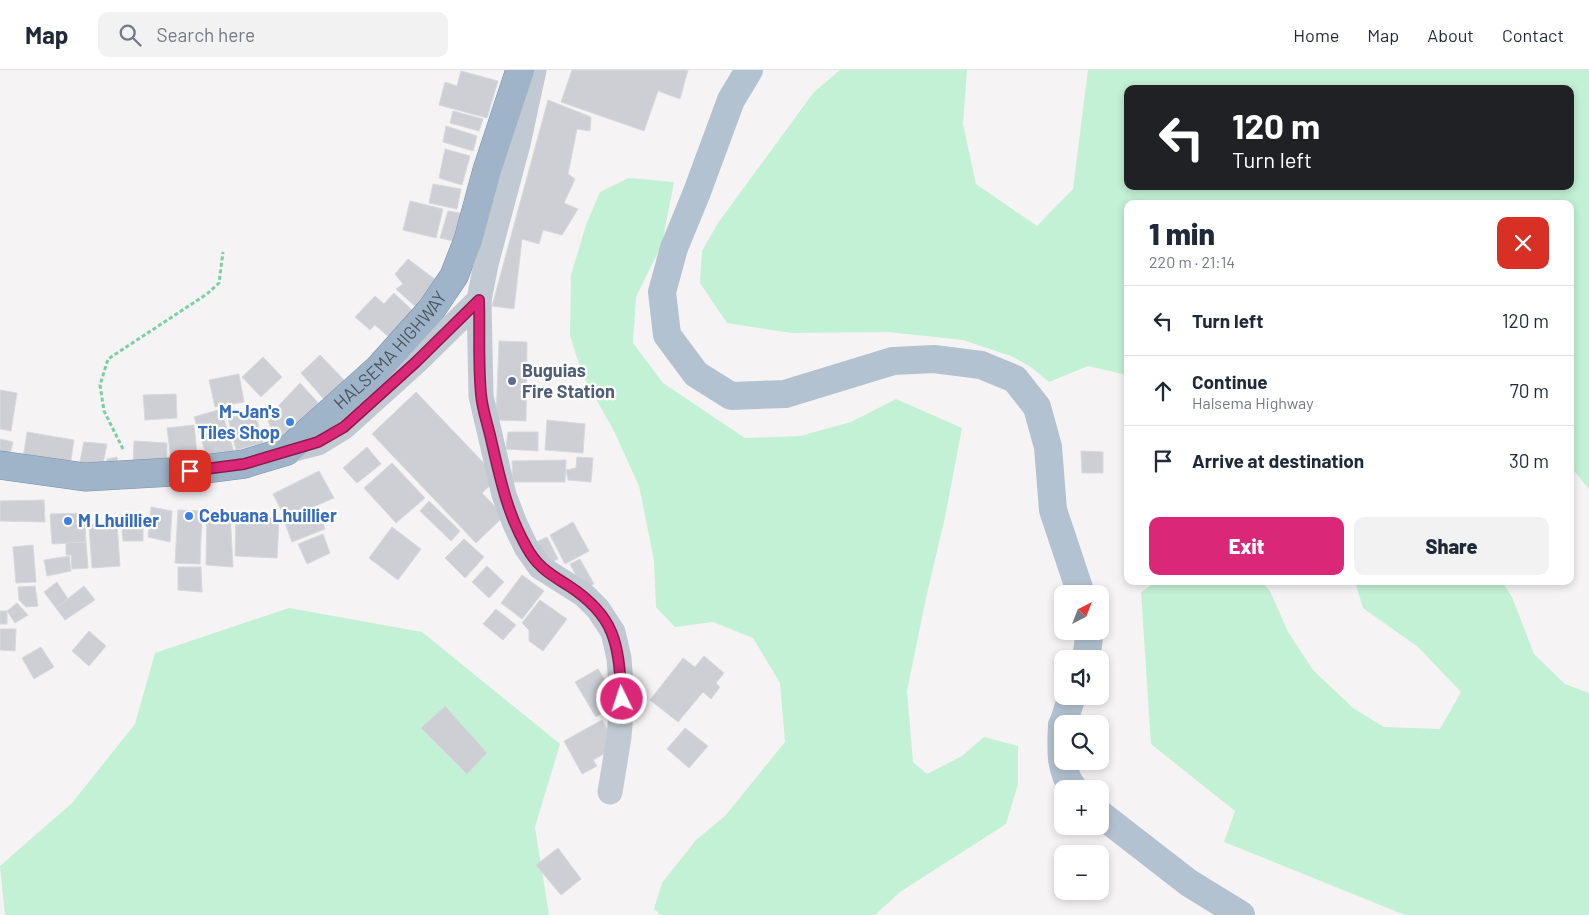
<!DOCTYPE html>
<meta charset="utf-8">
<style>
:root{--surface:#fff;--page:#f2f2f3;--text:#1f2937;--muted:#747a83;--line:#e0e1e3;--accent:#db2777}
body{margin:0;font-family:Barlow,sans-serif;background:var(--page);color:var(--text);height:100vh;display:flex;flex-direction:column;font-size:19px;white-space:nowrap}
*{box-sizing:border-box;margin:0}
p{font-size:16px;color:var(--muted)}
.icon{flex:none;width:28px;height:28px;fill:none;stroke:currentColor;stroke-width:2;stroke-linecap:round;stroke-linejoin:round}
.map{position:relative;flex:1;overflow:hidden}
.side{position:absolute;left:1124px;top:130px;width:450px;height:385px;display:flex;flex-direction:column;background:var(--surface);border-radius:10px;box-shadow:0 2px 8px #0003}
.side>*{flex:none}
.banner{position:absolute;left:1124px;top:15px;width:450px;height:105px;border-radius:10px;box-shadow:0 2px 8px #0003;background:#202124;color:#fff;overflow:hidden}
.needle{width:32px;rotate:42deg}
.controls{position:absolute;left:1054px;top:515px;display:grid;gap:10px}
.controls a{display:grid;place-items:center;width:55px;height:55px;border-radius:10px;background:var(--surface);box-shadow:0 2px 8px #0003;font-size:25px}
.pin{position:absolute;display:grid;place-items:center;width:42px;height:42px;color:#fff;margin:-21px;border-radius:10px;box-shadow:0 2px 8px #0006}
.me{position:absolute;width:55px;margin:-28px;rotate:356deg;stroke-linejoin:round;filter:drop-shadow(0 0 4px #0008)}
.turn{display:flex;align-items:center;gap:18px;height:105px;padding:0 25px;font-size:22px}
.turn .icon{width:65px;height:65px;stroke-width:2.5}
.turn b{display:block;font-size:35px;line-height:42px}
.round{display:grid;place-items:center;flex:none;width:52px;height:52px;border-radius:10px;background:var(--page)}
.headline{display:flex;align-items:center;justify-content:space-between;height:85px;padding:0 25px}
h1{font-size:30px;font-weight:800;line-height:38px}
.action{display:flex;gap:10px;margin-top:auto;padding:10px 25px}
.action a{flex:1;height:58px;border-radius:10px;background:var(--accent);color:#fff;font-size:20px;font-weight:800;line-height:58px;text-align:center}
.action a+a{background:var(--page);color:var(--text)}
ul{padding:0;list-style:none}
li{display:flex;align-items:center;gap:15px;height:70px;padding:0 25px;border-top:1px solid var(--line)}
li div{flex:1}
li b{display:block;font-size:19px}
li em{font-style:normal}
header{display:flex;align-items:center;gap:30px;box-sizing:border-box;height:70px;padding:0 25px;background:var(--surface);border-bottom:1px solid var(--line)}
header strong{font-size:24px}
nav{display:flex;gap:28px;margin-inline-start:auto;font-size:18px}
.search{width:350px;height:45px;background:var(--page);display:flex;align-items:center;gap:12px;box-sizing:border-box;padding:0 18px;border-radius:10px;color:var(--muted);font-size:19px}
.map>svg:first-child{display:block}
</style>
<header>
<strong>Map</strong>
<div class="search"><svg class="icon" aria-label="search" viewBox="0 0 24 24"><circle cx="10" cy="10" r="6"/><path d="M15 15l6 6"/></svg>Search here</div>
<nav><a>Home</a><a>Map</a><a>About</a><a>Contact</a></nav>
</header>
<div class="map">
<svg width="1589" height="845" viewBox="0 0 1589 845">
<rect width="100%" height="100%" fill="#f5f3f3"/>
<g fill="#c3f1d5" fill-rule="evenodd">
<path d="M840,0h127l-4,54 13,60 61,42 36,-37 15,-119h501v419l-19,-23v-262h-442l-1,171 -39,-9 -39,16 -18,-15 -20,-11 -48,-16 -75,-8 -96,1 -65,-10 -27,-40 2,-32 16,-28 96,-131zM1128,19h442v97h-442z"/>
<path d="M629,108l45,4 -12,62 -26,53 -3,46 30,40 82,55 55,-2 51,-14 45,-23 66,29 -17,89 -19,81 -19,93 6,71 14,12 35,-18 22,-19 34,9v38l-12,40 -106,68 -25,23h-214l-7,-6 8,-26 34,-43 29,-24 60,-74 -5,-59 -27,-45 -40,-16 -38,5 -19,-20 -2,-47 -15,-74 -25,-55 -32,-57 -12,-39 1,-60 15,-50 14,-33z"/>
<path d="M1157,511h104l9,10 18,41 25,38 40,38 31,19 56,2 21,-37 -43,-45 -55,-39 -8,-27h147l10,16 22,57 31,30 24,9v222h-184l-181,-73 11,-31 -84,-67 -10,-152z"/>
<path d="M289,538l133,24 138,112 -25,83 14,88h-544l-5,-49 72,-63 63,-79 20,-71z"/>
</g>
<g fill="#cdcfd5" stroke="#d7d9de">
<path d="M572,0h116l-8,29 -22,-8 -14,40 -83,-29z"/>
<path d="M461,1l37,10 -11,37 -48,-13 6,-23 12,4z"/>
<path d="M548,30l43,17 -1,14 -13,-2 -9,45 7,5 -11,24 14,6 -16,26 -19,-5 -4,14 -17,-5 -8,70 -22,-3z"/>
<path d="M453,41l30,8 -4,12 -29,-8z"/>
<path d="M446,56l31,10 -4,15 -30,-9z"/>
<path d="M445,79l25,7 -8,29 -23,-7z"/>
<path d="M433,114l28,5 -4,20 -28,-6z"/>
<path d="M410,131l33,8 -7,29 -33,-8z"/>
<path d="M448,141l18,3 -8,28 -18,-4z"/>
<path d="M408,189l28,21 -18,29 -22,-20 7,-5 -8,-10z"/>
<path d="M394,223l20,19 -24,26 -15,-13 -5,5 -15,-13 20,-21 9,8z"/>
<path d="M499,271l28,1 -1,79 -30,-1z"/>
<path d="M320,285l29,30 -21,19 -27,-31z"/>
<path d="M263,287l19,20 -21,20 -19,-20z"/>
<path d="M239,304l5,28 -29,5 -6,-27z"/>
<path d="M300,313l23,25 -46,36 -10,-26z"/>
<path d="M0,320l17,3 -6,38 -11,-2z"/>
<path d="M416,322l82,86 -16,15 22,23 -28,27 -104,-109z"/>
<path d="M176,324l1,24 -32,2 -2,-25z"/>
<path d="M221,339l13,43 -26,8 -14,-43z"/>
<path d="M255,342l8,31 -27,7 -8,-32z"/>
<path d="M547,350l38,4 -2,29 -38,-3z"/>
<path d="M194,355l4,39 -26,3 -5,-39z"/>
<path d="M27,362l47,8 -5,32 -47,-6z"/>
<path d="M508,362h30v19l-32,-2z"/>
<path d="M0,369l13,3 -5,22 -8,-1z"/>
<path d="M134,371l33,2 -1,25 -33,-2z"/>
<path d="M84,372l23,2 -6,30 -23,-3z"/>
<path d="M367,377l14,17 -24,19 -14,-15z"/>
<path d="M1081,381l22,1v21h-21z"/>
<path d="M117,387l2,14h-12v-12z"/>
<path d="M577,387l16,1 -2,24 -23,-2 -2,-10 10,-2z"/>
<path d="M566,390l-1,22h-52l-1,-21z"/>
<path d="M392,393l33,35 -29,25 -32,-35z"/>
<path d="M319,401l15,27 -48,21 -13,-25z"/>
<path d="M44,430l1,22 -45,-1v-20z"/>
<path d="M429,431l31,30 -9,10 -31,-30z"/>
<path d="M151,437l21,4 -2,31 -22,-5z"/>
<path d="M178,440l24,1 -2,53 -25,-1z"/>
<path d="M318,440l7,19 -33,13 -7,-19z"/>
<path d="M207,441h23l3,56 -27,-2z"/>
<path d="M84,443l2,29 -34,2 -2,-30z"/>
<path d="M121,445h22v26h-20z"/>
<path d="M236,447l43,2 -2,39 -42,-2z"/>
<path d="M573,452l16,29 -24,13 -15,-29z"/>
<path d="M117,453l3,43 -28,2 -3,-43z"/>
<path d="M392,457l29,22 -23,31 -29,-22z"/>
<path d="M323,464l7,19 -23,11 -9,-20z"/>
<path d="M547,467l11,22 -16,7 -12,-21z"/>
<path d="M464,469l20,18 -19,21 -20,-20z"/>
<path d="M86,472l2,26 -16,1 -1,-14h-5v-12z"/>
<path d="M33,475l3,37 -20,1 -3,-36z"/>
<path d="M69,486l2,15 -24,5 -3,-16z"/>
<path d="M580,489l14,25 -11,5 -13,-25z"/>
<path d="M487,496l17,16 -15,16 -17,-16z"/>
<path d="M178,497h23l1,25 -24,-2z"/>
<path d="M522,505l22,16 -22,28 -21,-16z"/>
<path d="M57,512l11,17 -12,9 -12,-16z"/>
<path d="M35,516l3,20 -12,1 -7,-7 -1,-13z"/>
<path d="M84,516l11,14 -30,20 -9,-12z"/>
<path d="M540,530l27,19 -24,32 -14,-10v-11l-7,-7z"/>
<path d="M17,533l11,12 -13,8 -8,-12z"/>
<path d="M496,539l20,16 -13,15 -20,-16z"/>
<rect x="0" y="541" width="7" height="13"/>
<path d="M0,559h16l-1,22 -15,-1z"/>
<path d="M89,561l17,15 -17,20 -17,-15z"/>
<path d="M41,577l13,20 -20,12 -12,-21z"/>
<path d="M704,586l20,17 -8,10 4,4 -9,12 -8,-7 -25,30 -28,-22 33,-42 12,9z"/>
<path d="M598,599l21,34 -23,14 -21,-35z"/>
<path d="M445,636l42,47 -20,21 -46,-46z"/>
<path d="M602,650l15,27 -24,13 4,6 -15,8 -18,-33z"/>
<path d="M685,658l23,18 -19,22 -22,-19z"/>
<path d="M558,778l23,31 -20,16 -25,-30z"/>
</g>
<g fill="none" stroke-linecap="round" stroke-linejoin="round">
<g stroke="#7690ad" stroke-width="29">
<g id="trunk">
<path id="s1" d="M0,395l85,12 105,-6 54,-7 43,-13 92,-83 52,-58 23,-34 14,-36 19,-70 33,-100"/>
</g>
</g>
<path stroke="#7ad0a6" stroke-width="3" stroke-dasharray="4 2.5" stroke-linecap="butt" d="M123,379l-19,-38 -4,-26 8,-26 99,-65 12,-11 4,-31"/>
<g stroke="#c1cad2" stroke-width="25">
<path d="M534,0l-16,74 -32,120 -7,36 2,96 23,99 11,29 11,23 14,20 44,28 14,14 15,23 6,26 3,41 -3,38 -9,55"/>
<path d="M287,381l31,-8 26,-16 72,-65 63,-62"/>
</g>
<g stroke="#b3c2d1" stroke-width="28">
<path d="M749,0l-18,30 -34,92 -23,56 -12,44 5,43 29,39 35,22 54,-2 108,-33 41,-2 47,6 34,14 22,28 11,40 5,63 28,84"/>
<path d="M1086,589l4,-28"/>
<path d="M1063,654l9,-28"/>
<path d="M1062,655c-1,22 -3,46 12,64"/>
<path d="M1100,744l89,69 52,32"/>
</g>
<use href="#trunk" stroke="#9fb4c9" stroke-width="28"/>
</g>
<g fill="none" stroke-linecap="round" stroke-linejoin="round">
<g stroke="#8e194d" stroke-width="12">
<path id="route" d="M190,401l54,-7 74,-22 26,-15 72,-65 63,-62c1,31 -1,63 2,94 1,14 6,28 9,41 9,38 16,76 36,111 11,21 24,28 43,40 49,32 49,60 53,113"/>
</g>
<use href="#route" stroke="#db2777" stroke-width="9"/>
</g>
<circle fill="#5c6f8a" stroke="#fff" stroke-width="2" cx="512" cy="311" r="5"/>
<g fill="#3f7fe0" stroke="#fff" stroke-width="2">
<circle cx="290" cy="352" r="5"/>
<circle cx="189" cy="446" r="5"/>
<circle cx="68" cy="451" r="5"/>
</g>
<g text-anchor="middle" stroke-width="4.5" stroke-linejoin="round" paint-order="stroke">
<g font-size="18" fill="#4a5661" stroke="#fff">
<text dy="6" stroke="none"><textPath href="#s1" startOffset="435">HALSEMA HIGHWAY</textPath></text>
</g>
<g font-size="18" font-weight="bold" fill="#4e5e75" stroke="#fff" text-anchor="start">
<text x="522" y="307">Buguias<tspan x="522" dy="21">Fire Station</tspan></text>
</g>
<g font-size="18" font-weight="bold" fill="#366cbe" stroke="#fff" text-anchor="start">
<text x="280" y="348" text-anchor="end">M-Jan's<tspan x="280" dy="21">Tiles Shop</tspan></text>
<text x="199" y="452">Cebuana Lhuillier</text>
<text x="78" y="457">M Lhuillier</text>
</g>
</g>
</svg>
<div class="controls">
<a><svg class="needle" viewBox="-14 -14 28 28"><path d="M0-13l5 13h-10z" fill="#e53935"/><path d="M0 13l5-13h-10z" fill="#747a83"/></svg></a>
<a><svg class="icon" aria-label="sound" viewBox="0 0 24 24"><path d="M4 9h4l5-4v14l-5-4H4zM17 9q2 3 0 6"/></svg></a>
<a><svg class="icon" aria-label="search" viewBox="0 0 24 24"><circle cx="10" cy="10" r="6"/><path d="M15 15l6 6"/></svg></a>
<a>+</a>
<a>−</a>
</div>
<div class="pin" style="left:190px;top:401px;background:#d93025"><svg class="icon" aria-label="arrive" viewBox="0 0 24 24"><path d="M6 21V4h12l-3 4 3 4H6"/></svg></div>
<svg class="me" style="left:622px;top:629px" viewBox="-20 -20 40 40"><circle r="17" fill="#db2777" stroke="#fff" stroke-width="3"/><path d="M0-11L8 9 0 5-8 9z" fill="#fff"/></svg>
<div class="banner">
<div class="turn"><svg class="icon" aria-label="left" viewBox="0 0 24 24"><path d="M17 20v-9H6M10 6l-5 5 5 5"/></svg><div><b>120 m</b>Turn left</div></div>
</div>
<section class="side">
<div class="headline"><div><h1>1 min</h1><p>220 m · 21:14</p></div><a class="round" style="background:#d93025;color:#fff"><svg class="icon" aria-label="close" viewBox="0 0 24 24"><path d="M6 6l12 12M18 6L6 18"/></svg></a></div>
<ul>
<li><svg class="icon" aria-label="left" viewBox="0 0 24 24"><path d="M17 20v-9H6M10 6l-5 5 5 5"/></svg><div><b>Turn left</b></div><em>120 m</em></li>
<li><svg class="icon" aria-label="ahead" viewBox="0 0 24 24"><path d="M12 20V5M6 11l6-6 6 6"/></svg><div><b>Continue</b><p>Halsema Highway</p></div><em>70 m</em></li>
<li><svg class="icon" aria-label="arrive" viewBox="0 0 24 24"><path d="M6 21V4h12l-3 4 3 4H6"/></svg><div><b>Arrive at destination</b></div><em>30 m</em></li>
</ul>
<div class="action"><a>Exit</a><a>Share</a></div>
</section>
</div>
